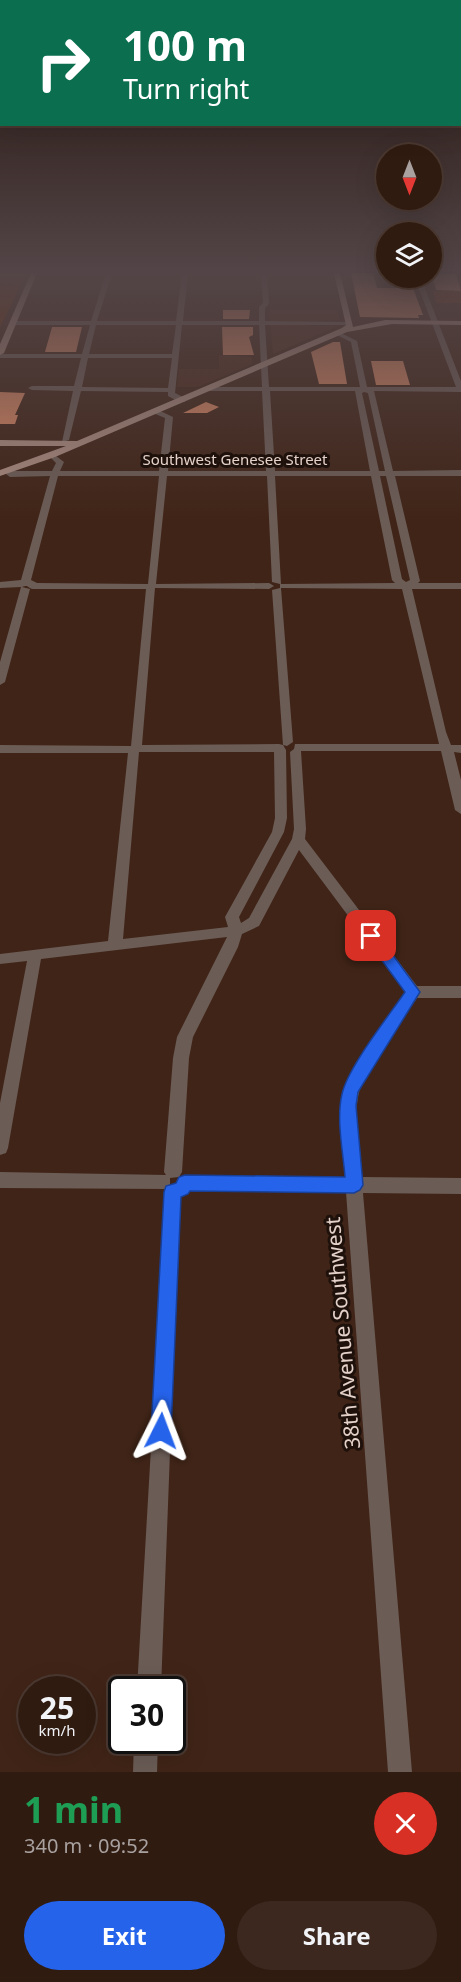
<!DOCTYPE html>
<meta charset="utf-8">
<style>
:root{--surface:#301b11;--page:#3c281f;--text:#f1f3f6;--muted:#a8a19f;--line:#4b3931;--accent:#2563eb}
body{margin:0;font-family:"Noto Sans",sans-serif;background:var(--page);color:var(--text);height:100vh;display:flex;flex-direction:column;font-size:22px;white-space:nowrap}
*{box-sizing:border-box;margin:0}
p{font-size:20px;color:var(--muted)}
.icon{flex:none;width:33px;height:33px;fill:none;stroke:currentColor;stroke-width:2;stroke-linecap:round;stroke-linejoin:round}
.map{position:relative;height:1772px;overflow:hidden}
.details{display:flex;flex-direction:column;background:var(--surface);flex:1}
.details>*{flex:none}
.hud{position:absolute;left:0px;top:0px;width:462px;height:126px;box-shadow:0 6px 24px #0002,0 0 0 2px var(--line);background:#0b6e4f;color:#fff;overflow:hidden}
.needle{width:39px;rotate:180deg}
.controls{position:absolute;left:376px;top:144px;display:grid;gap:12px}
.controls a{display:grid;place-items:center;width:66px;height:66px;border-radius:50%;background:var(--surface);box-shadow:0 6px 24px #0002,0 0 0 2px var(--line);font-size:30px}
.speed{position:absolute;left:18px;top:1676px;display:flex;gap:12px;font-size:30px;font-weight:700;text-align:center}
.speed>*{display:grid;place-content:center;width:78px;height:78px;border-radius:50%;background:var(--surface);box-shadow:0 6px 24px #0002,0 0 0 2px var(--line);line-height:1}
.speed small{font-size:15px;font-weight:400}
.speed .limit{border:3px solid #111;border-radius:9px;background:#fff;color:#111}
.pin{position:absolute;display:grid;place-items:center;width:51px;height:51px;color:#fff;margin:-26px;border-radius:12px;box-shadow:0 3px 9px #0006}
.me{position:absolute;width:66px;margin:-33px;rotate:3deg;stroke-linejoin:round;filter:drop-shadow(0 0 4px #0008)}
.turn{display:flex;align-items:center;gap:21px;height:126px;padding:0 24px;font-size:27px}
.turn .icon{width:78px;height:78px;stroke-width:2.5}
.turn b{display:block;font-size:42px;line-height:51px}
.round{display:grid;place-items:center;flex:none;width:63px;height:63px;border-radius:32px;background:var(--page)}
.overview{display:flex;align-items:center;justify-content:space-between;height:102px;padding:0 24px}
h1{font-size:36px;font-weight:700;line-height:45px;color:#1e9e55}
.cta{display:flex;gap:12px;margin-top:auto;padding:12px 24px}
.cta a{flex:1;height:69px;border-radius:36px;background:var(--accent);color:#fff;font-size:24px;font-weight:700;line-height:69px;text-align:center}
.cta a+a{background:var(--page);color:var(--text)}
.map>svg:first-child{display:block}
</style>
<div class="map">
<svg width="461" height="1772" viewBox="0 0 461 1772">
<rect width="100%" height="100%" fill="#402417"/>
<g fill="#4d2b1c">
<path d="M269,310h69l1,10 -34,1 2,5h31l-65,28z"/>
<path d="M219,355l33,2v7l-54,23h-21l2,-18h40z"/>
</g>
<g fill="#6b2b07">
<path d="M0,273h27l-27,54z"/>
<path d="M432,291h29v12h-24z"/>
</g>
<g fill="#d68562">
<path d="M351,273h22l4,15h36l10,27h-5l1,3 -59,-1z"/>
<path d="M432,274h24l5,17 -25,-1z"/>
<path d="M223,310h27l-1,9h-26z"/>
<path d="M52,327h30l-6,25h-31z"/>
<path d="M222,327h31v8l-4,2 5,18h-31z"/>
<path d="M333,342h7l7,42h-28l-8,-32z"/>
<path d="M371,361h32l7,24h-34z"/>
<path d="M0,392l25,1 -10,22h3l-3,9h-15z"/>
<path d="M206,402l13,5 -12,6h-24z"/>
</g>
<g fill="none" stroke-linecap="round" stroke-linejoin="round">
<g fill="#6b5c56" fill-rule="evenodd">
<path d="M106,273h6l-15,48h79l6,-48h6l-5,48h76v-14l4,-4 -2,-30h6l2,31 -4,4v13l86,1 -2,3h-84l4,62h91l-9,-45 -16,-8 2,-3 20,10 10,46h89l-41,-109h6l40,103v11l-87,-1 19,80 68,-1v6h-66l25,105 -2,2h43v6h-49l34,143 5,13h10v8l-7,-1 7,28v34l-6,-4 -14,-59h-140l5,78 -1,10 112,147h44v12h-44l-54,83c-13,29 -3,65 -1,96l99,1v16l-98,-1 49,579h-24l-42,-580 -166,-3 -19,500h-24l29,-500 -166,-1v-16l166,3 -2,-3 9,-114 4,-21 50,-100 -186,22 -33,189 -2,5 -6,2v-52l27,-142 -27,3v-10l108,-13 20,-188h-128v-8l131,1 15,-157h-113c-6,-1 -4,-5 -11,-2l8,2 -25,93 -5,3v-23l21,-75 -21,1v-6l21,-2 29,-104 -40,1 -4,-3 4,-3h42l4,-8 -8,-8 4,-2 12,9 -4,9h99l6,-53 -12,-5v-4h3l17,8 -5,54h98l-4,-80h-56l-4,-2 4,-2h56l-3,-62h-77l-7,68 10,5v4h-6l-11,-6v-4l-87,-1 -12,49 -7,2 11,-51 -41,-1 -4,-2 4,-2h42l7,-28h-81v-4h82l8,-29h-77l-3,-2 3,-2h78zM96,325h80l-4,29h-83zM88,358h84l-4,30 -86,-1zM270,391h85l15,80h-95zM364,392l4,1 17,78h-6l-17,-78zM58,476h101l-11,108 -111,-1 -6,-3zM167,476h100l5,106 8,2v4l-8,2 11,155 4,1 6,-4 -12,-154 121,1 37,155h-144l-1,5 -4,3 4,77 -2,10 -43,79 -8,5 -2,-6 45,-85 3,-14 -1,-68 -3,-5 -4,-1 -137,1 13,-157 114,1 5,-3 -5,-3 -113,1zM275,476h96l21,104 3,3 -114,1zM380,476h6l24,104 -4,2 -4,-3zM139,752h135l1,66 -3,14 -47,85 3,10 -105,12zM299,850l106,142c-16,25 -57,76 -63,102 -6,26 1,57 3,83l-160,-2 -6,3 -3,5 2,3 -8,-1v-7l9,-1 3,-5 7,-114 4,-21 45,-90 4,-13 17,-8z"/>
<path d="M134,1740h24l-1,32h-24z"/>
</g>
<g fill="#a88a7e" fill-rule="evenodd">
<path d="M31,273h6l-33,80 -4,2v-11z"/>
<path d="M334,273h6l13,54 32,-7 76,1v4l-69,-1 -45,8 -292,125 -55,19v-6l66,-24h-66v-6l77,1 265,-113 4,-3z"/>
</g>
</g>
<linearGradient id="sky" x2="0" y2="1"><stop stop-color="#23140d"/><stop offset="0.52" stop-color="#534547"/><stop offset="1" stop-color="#534547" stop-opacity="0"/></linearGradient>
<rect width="461" height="521" fill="url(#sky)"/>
<path fill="#2563eb" stroke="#184099" stroke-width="1.5" d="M371,931l5,1 44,60 -62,100 -2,14 7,79 -3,5 -6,3 -164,-2 -2,3 -7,3 -10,234 -3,7 -7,3 -7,-3 -3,-7 13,-239 2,-6 10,-3 3,-6 6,-2 160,2c-2,-26 -9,-58 -3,-83 6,-27 46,-77 63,-102l-41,-56z"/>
<g text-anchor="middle" stroke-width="6" stroke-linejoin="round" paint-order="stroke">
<g font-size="15" fill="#e4d1c9" stroke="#1e110b">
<text x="235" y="465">Southwest Genesee Street</text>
</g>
<g font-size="21" fill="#e4d1c9" stroke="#1e110b">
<text transform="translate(343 1333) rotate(-95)" y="7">38th Avenue Southwest</text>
</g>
</g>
</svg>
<div class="controls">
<a><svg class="needle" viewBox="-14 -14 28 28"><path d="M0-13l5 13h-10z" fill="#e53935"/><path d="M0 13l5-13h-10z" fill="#a8a19f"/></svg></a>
<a><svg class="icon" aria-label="layers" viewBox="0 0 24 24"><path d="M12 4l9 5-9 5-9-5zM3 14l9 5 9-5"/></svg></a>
</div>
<div class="speed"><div>25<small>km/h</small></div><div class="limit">30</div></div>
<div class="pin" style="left:371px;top:936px;background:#d93025"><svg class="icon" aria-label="arrive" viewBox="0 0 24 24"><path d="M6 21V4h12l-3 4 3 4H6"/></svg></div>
<svg class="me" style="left:161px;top:1431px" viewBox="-20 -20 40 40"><path d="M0-17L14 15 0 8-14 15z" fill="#2563eb" stroke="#fff" stroke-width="4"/></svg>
<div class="hud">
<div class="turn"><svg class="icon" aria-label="right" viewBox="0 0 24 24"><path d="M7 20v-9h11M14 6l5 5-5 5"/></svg><div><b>100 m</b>Turn right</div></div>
</div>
</div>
<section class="details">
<div class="overview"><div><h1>1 min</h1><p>340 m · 09:52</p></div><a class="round" style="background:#d93025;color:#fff"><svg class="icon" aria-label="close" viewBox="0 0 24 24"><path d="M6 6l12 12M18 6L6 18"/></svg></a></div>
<div class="cta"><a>Exit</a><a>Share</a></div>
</section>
